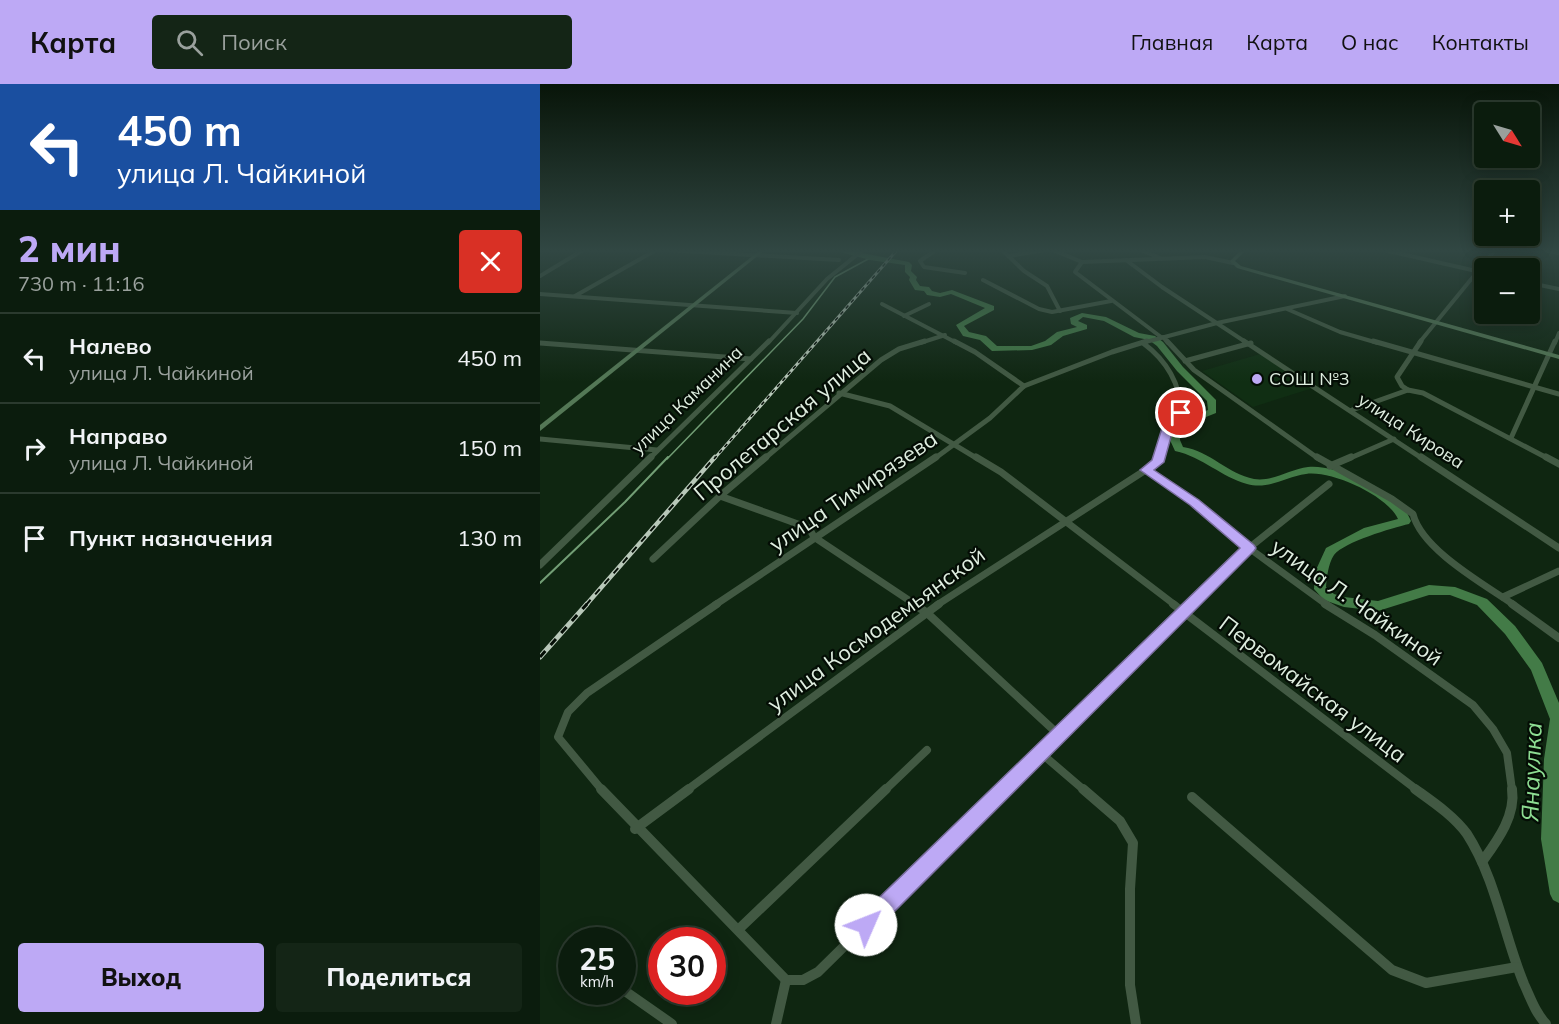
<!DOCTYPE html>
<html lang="ru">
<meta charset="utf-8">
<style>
:root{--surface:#0b1c0d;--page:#142516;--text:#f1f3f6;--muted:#9aa19d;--line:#2b3a2e;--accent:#bda9f5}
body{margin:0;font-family:Mulish,sans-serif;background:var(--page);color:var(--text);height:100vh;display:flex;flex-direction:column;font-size:22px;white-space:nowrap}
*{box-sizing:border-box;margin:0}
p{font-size:20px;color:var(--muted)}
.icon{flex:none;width:33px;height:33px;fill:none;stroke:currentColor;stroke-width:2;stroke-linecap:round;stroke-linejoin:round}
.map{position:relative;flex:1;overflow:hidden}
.panel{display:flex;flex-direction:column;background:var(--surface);width:540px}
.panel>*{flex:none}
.top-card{background:#1a4fa0;color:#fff;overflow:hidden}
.needle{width:39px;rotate:127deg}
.controls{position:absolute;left:934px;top:18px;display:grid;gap:12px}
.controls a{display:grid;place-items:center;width:66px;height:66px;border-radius:6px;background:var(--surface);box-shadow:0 3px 15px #0003,0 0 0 2px var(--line);font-size:30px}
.speed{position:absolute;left:18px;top:843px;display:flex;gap:12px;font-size:30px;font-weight:700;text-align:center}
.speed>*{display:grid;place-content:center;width:78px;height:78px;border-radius:50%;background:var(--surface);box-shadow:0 3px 15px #0003,0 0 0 2px var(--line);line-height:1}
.speed small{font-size:15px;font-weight:400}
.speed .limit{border:9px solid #d22;background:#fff;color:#111}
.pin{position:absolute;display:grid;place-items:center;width:51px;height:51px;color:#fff;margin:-26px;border:3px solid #fff;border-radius:50%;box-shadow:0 2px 6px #0007}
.me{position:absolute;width:66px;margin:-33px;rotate:46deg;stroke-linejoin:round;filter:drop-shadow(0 0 4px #0008)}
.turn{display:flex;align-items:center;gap:21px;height:126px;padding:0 18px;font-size:27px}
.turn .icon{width:78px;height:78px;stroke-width:2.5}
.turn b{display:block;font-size:42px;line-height:51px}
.round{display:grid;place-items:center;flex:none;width:63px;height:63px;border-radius:6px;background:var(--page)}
.headline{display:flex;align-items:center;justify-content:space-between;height:102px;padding:0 18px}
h1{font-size:36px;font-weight:800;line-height:45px;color:var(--accent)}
.action{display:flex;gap:12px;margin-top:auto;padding:12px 18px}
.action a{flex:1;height:69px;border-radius:6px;background:var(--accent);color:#111;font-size:24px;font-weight:800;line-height:69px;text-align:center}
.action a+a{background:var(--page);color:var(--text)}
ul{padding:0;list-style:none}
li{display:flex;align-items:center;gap:18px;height:90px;padding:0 18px;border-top:2px solid var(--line)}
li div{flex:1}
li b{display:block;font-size:22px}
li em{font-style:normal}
header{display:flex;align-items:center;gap:36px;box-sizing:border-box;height:84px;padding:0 30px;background:var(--accent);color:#111}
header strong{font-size:28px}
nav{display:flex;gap:33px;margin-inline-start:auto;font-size:21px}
.search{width:420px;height:54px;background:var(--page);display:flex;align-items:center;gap:15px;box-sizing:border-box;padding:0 21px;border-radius:6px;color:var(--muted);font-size:22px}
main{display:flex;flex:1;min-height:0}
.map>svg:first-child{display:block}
</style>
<header>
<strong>Карта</strong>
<div class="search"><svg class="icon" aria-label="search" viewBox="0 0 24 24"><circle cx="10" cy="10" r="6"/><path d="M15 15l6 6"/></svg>Поиск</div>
<nav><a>Главная</a><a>Карта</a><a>О нас</a><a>Контакты</a></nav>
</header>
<main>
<section class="panel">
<div class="top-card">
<div class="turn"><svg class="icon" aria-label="left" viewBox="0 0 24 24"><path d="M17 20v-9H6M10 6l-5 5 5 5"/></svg><div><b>450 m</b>улица Л. Чайкиной</div></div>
</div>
<div class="headline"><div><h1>2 мин</h1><p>730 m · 11:16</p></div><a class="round" style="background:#d93025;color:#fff"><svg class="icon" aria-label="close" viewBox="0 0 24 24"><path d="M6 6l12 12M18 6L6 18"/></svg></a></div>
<ul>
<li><svg class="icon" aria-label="left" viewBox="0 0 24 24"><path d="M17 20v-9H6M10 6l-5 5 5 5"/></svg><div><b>Налево</b><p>улица Л. Чайкиной</p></div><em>450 m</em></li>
<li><svg class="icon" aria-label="right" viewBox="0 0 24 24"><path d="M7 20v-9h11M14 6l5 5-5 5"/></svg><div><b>Направо</b><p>улица Л. Чайкиной</p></div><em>150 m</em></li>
<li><svg class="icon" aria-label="arrive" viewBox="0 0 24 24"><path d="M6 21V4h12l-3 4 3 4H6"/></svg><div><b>Пункт назначения</b></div><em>130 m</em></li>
</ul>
<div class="action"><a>Выход</a><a>Поделиться</a></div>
</section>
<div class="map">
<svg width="1019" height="940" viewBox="0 0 1019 940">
<rect width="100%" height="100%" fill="#0f2611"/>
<path fill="#102e13" d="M720,270l53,34 -60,19 -51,-36z"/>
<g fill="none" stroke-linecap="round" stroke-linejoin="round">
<path stroke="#729e75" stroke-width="1.5" d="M127,375l136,-140 32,-42 35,-19"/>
<path stroke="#729e75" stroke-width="2" d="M0,499l85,-81 43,-45"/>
<path fill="#437b47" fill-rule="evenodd" d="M293,166h13l63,12 3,3 -1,6 6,6 -1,3 4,6 9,1 3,4 8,2 12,-3 42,16v4l-30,16 5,6 17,4 11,10h34l14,-5 12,-9 20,-5 -6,-3 -1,-6 12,-5 24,4 33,16 16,3 8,6 20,25 33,33v13l-25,10 -11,8v9l3,7c27,4 45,27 71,32 19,3 36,-10 54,-12 26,-3 76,20 93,38 5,4 7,10 10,16l-2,3c-17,4 -65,18 -75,31 -6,9 -7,22 -8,32l8,7 10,3 34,4 51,-16 26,2 32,12 28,27 27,37 17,40v200l-6,-3 -3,-6 -9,-55 3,-80 6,-40 -19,-49 -26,-36 -28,-29 -27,-10h-21l-51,16 -34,-4 -20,-7 -10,-11 1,-17 11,-24 38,-20 34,-9c-10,-23 -67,-49 -92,-45 -21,3 -37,16 -59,10 -26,-7 -44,-27 -72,-33l-5,-11v-9l10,-10 28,-11 -1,-9 -30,-30 -20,-25 -8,-6 -15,-3 -30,-16 -21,-4 -5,4 9,4v4l-24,7 -12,9 -19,5 -40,1 -12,-11 -17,-4 -7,-11 29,-17 -34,-14 -11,3 -13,-2 -3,-4 -9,-1 -6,-10 1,-3 -5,-5v-7l-35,-5z"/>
<g stroke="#425943" stroke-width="4">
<path d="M127,166l172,10"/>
<path d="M396,166l-16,11 4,6 41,6"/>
<path d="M462,166l22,21 23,15 13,25"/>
<path d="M513,166l29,12 123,-5 28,6"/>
<path d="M601,166l19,8"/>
<path d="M844,166l101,23"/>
<path d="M1004,166l15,3"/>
<path d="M469,172l36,-6"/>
<path d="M586,176l36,27 85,56"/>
<path d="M542,178l-7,10 86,65"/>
<path d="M0,192l43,-26"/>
<path d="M443,196l56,29 13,3 59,-11"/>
<path d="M990,199l29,6"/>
<path d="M0,210l257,19"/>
<path d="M35,212l81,-46"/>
<path d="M342,220l75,39"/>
<path d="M747,225l53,23 38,11"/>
<path d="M364,232l25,-12"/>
<path d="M623,253l5,6"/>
<path d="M228,259l59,-64 36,-29"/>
<path d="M380,259l25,-8"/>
<path d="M602,259l75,-20 128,-27"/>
<path d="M879,259l76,-93"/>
<path d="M1015,259l4,-10"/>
</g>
<g stroke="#425943" stroke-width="5">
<path d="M414,257l21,11 49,34"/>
<path d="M627,257l27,29 125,89"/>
<path d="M704,257l179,118"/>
<path d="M833,257l186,53"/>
<path d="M0,259l211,16"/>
<path d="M603,259c23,17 38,41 38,70l-13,12 -9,34"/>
<path d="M645,277l66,-18"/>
<path d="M868,306l-6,-4 -5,-9 24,-36"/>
<path d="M299,309l51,13 88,53"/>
<path d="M812,326l56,-20 15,3 126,66"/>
<path d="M971,354l44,-97"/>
<path d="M0,355l117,11"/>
<path d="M109,375l120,-118"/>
<path d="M224,375l117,-99 18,-11 26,-8"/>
<path d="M394,375l56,-41 34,-32 88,-34 35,-11"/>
<path d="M808,375l46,-20"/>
</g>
<g stroke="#425943" stroke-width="7">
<path d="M436,373l25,15 174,133"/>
<path d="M777,373l75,42 21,15c9,36 71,70 101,91"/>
<path d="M881,373l138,91"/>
<path d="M1006,373l13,7"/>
<path d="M790,382l21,-9"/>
<path d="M606,386l48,33 55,45 78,57"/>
<path d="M180,412l89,32 5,9 102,68"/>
<path d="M113,475l67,-63 46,-39"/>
<path d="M0,481l111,-108"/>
<path d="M963,513l56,-26"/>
<path d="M175,521l221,-148"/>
<path d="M397,521l221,-143 1,-5"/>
<path d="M651,521l58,-57 80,-64"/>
</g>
<g stroke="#425943" stroke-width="8">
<path d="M373,520l13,8 133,123"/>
<path d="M633,520l244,186"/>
<path d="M785,520l50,31 98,70 20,24 14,24 5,37"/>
<path d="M972,520l47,34"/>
<path d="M502,670l42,36"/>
<path d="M62,706l-44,-53 10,-25 19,-19 130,-89"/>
<path d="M147,706l252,-186"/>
<path d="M345,706l42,-40"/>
<path d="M463,706l190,-186"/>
</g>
<g stroke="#425943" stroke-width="10">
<path d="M61,705l185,191h17l15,-8 186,-183"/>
<path d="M543,705l37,32 13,22 -3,46v96l6,39"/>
<path d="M875,705c18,13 39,27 52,45 29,45 37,102 57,150 7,15 11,28 22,40"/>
<path d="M652,713l200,173 34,13 91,-16"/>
<path d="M95,745l54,-40"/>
<path d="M942,778c15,-21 34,-46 30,-73"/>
<path d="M199,845l147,-140"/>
<path d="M28,867l4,2"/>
<path d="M82,905l50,35"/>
<path d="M236,940l10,-44"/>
</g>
<g fill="#547856" fill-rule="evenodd">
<path d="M220,166h5l-225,181v-6z"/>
<path d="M701,166h5l-11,11 6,5 318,89v4l-322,-91 -7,-7z"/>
</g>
<g stroke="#b8c8b9" stroke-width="3">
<path id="rail-far2" d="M174,375l183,-209"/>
</g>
<g stroke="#b8c8b9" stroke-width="4.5">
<path id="rail-far1" d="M46,521l129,-148"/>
</g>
<g stroke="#b8c8b9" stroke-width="5">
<path id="rail" d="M0,573l47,-53"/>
</g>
<use href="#rail-far2" stroke="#040d05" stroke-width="1.5" stroke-dasharray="4" stroke-linecap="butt"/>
<use href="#rail-far1" stroke="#040d05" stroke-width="2" stroke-dasharray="7" stroke-linecap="butt"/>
<use href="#rail" stroke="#040d05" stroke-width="3" stroke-dasharray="8" stroke-linecap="butt"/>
</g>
<linearGradient id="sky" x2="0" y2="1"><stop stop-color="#081509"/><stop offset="0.56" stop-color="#314743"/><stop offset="1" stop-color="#314743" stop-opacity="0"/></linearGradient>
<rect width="1019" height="298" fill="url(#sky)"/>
<path fill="#bda9f5" stroke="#7b6e9f" stroke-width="1.5" d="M641,326l6,3 -13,13 -10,36 -10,8 45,30 55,45 2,3 -2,3 -381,382 -7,3 -8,-3 -3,-8 3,-7 382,-370 -50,-43 -50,-35 12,-10 11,-35z"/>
<circle fill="#bda9f5" stroke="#040d05" stroke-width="2" cx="717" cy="295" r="6"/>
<g text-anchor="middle" stroke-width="4.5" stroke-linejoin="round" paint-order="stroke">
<g font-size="18" fill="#dfeee0" stroke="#040d05" text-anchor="start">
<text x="729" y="301">СОШ №3</text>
</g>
<g font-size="18" fill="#dfeee0" stroke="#040d05">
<text transform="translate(147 316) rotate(-44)" y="6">улица Каманина</text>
<text transform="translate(871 347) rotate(33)" y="6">улица Кирова</text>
</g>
<g font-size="22" fill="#dfeee0" stroke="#040d05">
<text transform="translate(242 340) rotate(-40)" y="8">Пролетарская улица</text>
<text transform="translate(313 407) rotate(-34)" y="8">улица Тимирязева</text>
<text transform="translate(817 518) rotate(35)" y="8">улица Л. Чайкиной</text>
<text transform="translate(336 545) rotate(-36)" y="8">улица Космодемьянской</text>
<text transform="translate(773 605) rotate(37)" y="8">Первомайская улица</text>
</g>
<g font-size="24" font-style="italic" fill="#8ddd92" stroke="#040d05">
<text transform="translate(992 688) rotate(-88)" y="8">Янаулка</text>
</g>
</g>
</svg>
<div class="controls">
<a><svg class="needle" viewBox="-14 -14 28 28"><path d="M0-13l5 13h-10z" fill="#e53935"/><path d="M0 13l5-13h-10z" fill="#9aa19d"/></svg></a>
<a>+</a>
<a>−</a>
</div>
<div class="speed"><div>25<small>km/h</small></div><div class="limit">30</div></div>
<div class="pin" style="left:641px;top:329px;background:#d93025"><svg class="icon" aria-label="arrive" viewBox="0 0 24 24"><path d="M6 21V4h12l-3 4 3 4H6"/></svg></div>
<svg class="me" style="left:326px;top:841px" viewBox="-20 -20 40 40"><circle r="19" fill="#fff"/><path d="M0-13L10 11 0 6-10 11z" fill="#bda9f5"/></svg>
</div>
</main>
